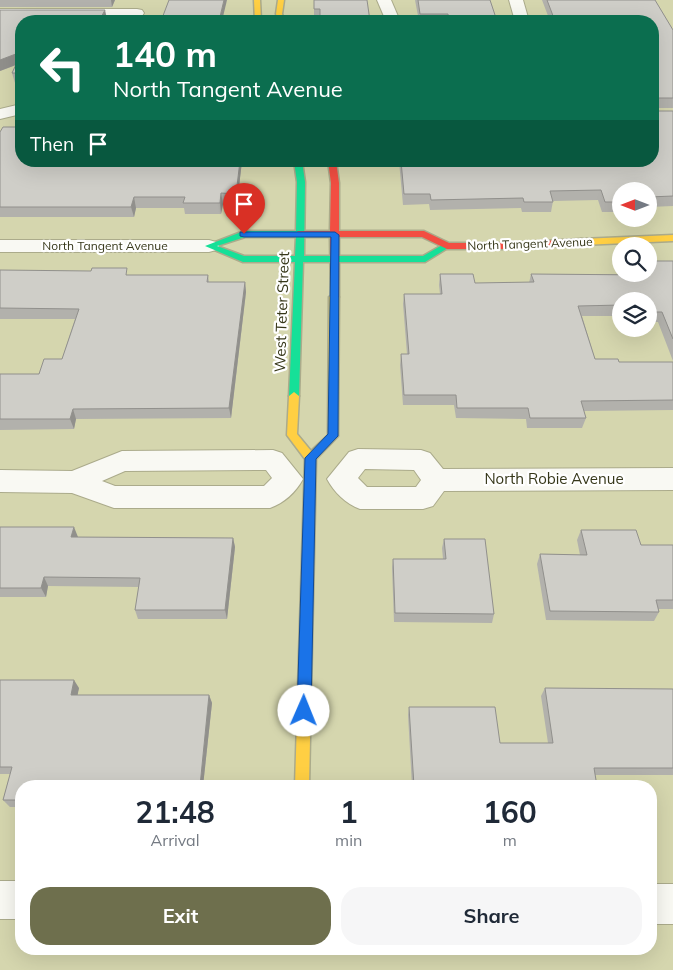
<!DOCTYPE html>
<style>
:root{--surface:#fff;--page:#f6f6f7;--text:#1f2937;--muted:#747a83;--accent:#6e6f4d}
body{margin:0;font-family:Mulish,sans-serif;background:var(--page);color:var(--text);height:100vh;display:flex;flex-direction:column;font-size:19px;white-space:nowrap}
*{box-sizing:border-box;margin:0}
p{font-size:16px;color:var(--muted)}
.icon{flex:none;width:28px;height:28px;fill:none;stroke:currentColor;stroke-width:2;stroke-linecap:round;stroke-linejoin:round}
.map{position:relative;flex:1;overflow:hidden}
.sheet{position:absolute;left:15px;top:780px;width:642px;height:175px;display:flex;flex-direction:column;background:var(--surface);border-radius:20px;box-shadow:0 5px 20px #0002}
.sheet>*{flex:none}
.banner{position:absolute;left:15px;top:15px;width:644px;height:152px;border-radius:20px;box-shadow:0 5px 20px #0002;background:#0b6e4f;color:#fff;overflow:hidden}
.needle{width:32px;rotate:270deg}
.controls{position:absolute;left:612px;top:182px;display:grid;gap:10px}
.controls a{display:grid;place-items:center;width:45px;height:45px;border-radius:50%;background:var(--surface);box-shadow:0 5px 20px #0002;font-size:25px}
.pin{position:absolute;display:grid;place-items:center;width:42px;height:42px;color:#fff;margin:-51px -21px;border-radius:50% 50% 50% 0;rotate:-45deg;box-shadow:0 0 5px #0007}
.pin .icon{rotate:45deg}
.me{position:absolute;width:55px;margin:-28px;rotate:1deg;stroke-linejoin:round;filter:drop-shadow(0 0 4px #0008)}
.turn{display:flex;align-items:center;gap:18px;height:105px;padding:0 15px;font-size:22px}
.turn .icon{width:65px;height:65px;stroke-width:2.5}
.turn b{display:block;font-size:35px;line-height:42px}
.then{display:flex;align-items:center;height:48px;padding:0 15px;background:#0003;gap:10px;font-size:19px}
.eta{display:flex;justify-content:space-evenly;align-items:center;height:85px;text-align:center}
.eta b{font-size:30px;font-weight:700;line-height:35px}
.cta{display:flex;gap:10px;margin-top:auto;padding:10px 15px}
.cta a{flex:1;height:58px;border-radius:20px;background:var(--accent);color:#fff;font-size:20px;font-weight:700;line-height:58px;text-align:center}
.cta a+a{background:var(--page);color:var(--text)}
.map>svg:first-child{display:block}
</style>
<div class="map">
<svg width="673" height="970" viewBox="0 0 673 970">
<rect width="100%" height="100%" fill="#d5d6ae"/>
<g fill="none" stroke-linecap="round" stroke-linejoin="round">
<g stroke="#abab8b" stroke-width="2">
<g id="street">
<path d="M377,0h14l9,21h-14z"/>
<path d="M509,0h14l6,21h-14z"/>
<path d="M0,9h137l5,1 2,3 -2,3 -5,1h-137z"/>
<path d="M21,104v10l-21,5v-10z"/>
<path d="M0,240h209l7,2 3,4 -3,4 -7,2h-209z"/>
<path d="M358,449l63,1 9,3 13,16 230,-1v22l-229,1 -11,15 -10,3h-63c-14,-5 -26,-17 -33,-30l22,-27zM365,469l49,1 7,10 -5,7h-49l-9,-9z"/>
<path d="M273,450l9,3 21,26c-7,13 -19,24 -33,29h-156l-42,-15 -72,-1v-22l72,1 50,-20zM266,470l6,8 -8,8h-149l-13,-5 23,-10z"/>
<rect x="0" y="881" width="21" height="38"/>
<rect x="651" y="884" width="22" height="40"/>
</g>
</g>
<g stroke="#abab8b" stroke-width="3">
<path id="fast" d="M294,161h8l3,21 -1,74h119l21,-12h6l1,2 -26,16h-122l-4,134 -5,4 -5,-4 6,-134h-52l-38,-16 39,-15h52l1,-49zM245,237h51l-1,19h-51l-27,-10z"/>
</g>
<g stroke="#abab8b" stroke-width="3">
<g id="slow">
<path d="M254,0h6l1,21h-6z"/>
<path d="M278,0h6l-2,14 3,7h-6l-3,-7z"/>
<path d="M673,235v6l-92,4 -4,-3 4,-3z"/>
<path d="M334,294l5,3 -1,139 -22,23 -7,327h-14l10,-327 -18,-24 2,-39 5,-4 5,4 -2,38 14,17 17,-16 1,-138z"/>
</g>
</g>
<g stroke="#abab8b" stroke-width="3">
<path id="jam" d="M328,161h8l3,22v48h85l25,12h56l76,-4 4,3 -4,3 -76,4h-58l-25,-12h-83v60l-2,2h-6l-1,-62h-32l-4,-3 4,-3h32l1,-48z"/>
</g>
<use href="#street" fill="#f9f9f3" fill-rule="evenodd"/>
<use href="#fast" fill="#16e098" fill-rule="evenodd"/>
<use href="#slow" fill="#ffcf43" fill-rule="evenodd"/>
<use href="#jam" fill="#f24e42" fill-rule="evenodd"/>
</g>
<g fill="#b2b1ac">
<path d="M0,0h115l-3,7h-112z"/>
<path d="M314,0l56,21 -56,-2z"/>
<path d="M415,0h75l7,21h-78z"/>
<path d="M542,0h113l18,30v78h-19v3h19v95l-24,1v-16h-28v21h-19l-4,-12 -45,1 -2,11h-29l-1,-4 -91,2 -1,-6 -26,1 -4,-44h253v-140h-102z"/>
<path d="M0,10l107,9 -1,2h-85v62h-6l-3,-10 4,-8 -16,6z"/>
<path d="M0,132l21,29h221l-5,43h-14l-2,10h-36l-1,-6h-48l-2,9h-134z"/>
<path d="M673,261v100l-15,-39h-9v-21h-28v15h-39l13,43 24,3h54v48l-89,1 2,7 -4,10h-55l-1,-9 -70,-1 -2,-13h-51l-3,-40 1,-11h6l-4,-50 1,-10h36l-1,-9 1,-11 35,9h54l2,-9 108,1v-1h10z"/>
<path d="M0,270l129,5h79l1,7h36l1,10 -15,126 -155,1 -2,10 -74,1v-56h39l23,-15 13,-40h-75z"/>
<path d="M0,527l78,10 155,1 2,9 -8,72h-89l-3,-9 4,-23 -91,-1 -2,11h-46z"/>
<path d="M581,530l60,15h32v64h-14v3l-5,9 -108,-1 -9,-56 3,-10 40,1 -3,-15z"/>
<path d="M444,539l50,75 -2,9 -98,-1 -2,-54 1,-9h50l-1,-11z"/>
<path d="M0,680l79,8 -2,7h132l3,8 -9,83h-182v21h-11l-7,-7 7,-26h-10z"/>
<path d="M545,688l128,1v86h-78l2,11h-185l-4,-71 1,-8 91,36h48l-7,-47z"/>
</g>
<g fill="#91908c">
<path d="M111,0h4l-3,7z"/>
<path d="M224,0h3l-5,21h-3z"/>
<path d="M105,10l2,9 -1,2h-7z"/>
<path d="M21,52v11l-21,8v-11z"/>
<path d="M240,161h2l-5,43 -1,-10z"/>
<path d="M221,193l2,11 -2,10 -1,-11z"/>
<path d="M134,197l2,11 -2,9 -3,-10z"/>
<path d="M245,282l1,10 -15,126 -2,-10z"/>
<path d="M73,409l3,10 -2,10 -4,-10z"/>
<path d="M74,527l4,10h-7z"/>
<path d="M233,538l2,9 -8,72 -2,-9z"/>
<path d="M44,577l4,9 -2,11 -5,-9z"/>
<path d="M74,680l5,8 -3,15 -5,-8z"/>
<path d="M209,695l3,8 -9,83h-3z"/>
</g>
<g fill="#cfcec8" stroke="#91908c">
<path d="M169,0h55l-5,21h-58z"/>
<path d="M314,0h53l3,21h-50v-12h-6z"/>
<path d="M418,0h72l7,21h-48l-1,-7h-28z"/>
<path d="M547,0h108l18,30v68h-19v13h19v85l-24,1v-6h-28v11h-16l-4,-12 -51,1 3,11h-29l-1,-4 -92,2 -1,-6h-26l-3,-33h251v-140h-97z"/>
<path d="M0,10h105l-6,11h-78v31l-21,8z"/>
<path d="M21,54v19h-9z"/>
<path d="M3,127h18v34h219l-4,33 -15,-1 -1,10h-37l2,-6h-51l-3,10h-131v-75z"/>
<path d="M649,261h24v78l-11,-27h-13v-11h-28v4l-43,1 17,53h23l1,3h54v38l-92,1 5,17h-56l-2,-10h-71l-1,-13h-52l-3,-41h8l-5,-60h38l-2,-20h33l2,9 59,-1 -3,-8 116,1 -1,-1h3z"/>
<path d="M92,268h35l-1,7h82l-1,7h38l-16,126 -156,1 -3,10h-70v-45h39l5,-15h18l17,-50 -79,-1v-38l91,1z"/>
<path d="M0,527h74l-3,10 162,1 -8,72h-90l5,-32 -96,-1 -3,11h-41z"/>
<path d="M581,530h55l5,15h32v55h-17l3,12 -109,-1 -10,-57 47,1z"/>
<path d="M444,539h41l9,75 -99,-1 -2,-54h53z"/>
<path d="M0,680h74l-3,15h138l-9,91h-179v14h-18l9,-33h-12z"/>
<path d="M545,688l128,1v79h-79l3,18h-183l-5,-79h86l5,36h53z"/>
</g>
<path fill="#1a73e8" stroke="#114b97" d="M240,232h95l4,3 -1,201 -22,23 -5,252 -2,5 -5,2 -5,-2 -2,-5 8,-253 23,-24 3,-197h-87l-4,-1z"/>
<g text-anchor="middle" stroke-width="4.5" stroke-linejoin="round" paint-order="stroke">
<g font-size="12" fill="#363719" stroke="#fff">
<text transform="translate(530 244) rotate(-2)" y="4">North Tangent Avenue</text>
<text x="105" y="250">North Tangent Avenue</text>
</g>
<g font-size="15" fill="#363719" stroke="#fff">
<text transform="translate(282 312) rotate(-88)" y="5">West Teter Street</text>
<text x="554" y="484">North Robie Avenue</text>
</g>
</g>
</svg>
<div class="controls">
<a><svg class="needle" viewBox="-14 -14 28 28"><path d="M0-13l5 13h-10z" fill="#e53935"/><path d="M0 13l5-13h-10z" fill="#747a83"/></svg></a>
<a><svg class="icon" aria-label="search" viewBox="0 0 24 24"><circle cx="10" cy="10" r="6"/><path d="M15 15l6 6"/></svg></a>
<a><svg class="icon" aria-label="layers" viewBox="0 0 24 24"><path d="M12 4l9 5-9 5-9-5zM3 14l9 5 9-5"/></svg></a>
</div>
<div class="pin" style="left:244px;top:234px;background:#d93025"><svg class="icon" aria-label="arrive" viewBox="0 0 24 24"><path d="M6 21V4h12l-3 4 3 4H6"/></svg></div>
<svg class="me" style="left:304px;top:711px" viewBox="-20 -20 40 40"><circle r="19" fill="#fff"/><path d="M0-13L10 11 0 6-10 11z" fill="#1a73e8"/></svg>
<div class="banner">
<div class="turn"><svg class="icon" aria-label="left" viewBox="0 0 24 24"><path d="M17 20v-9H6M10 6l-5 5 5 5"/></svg><div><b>140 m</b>North Tangent Avenue</div></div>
<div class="then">Then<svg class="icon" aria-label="arrive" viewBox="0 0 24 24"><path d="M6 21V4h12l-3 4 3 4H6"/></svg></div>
</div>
<section class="sheet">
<div class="eta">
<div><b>21:48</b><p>Arrival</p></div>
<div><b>1</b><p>min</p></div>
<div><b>160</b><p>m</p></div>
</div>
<div class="cta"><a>Exit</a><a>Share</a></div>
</section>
</div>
